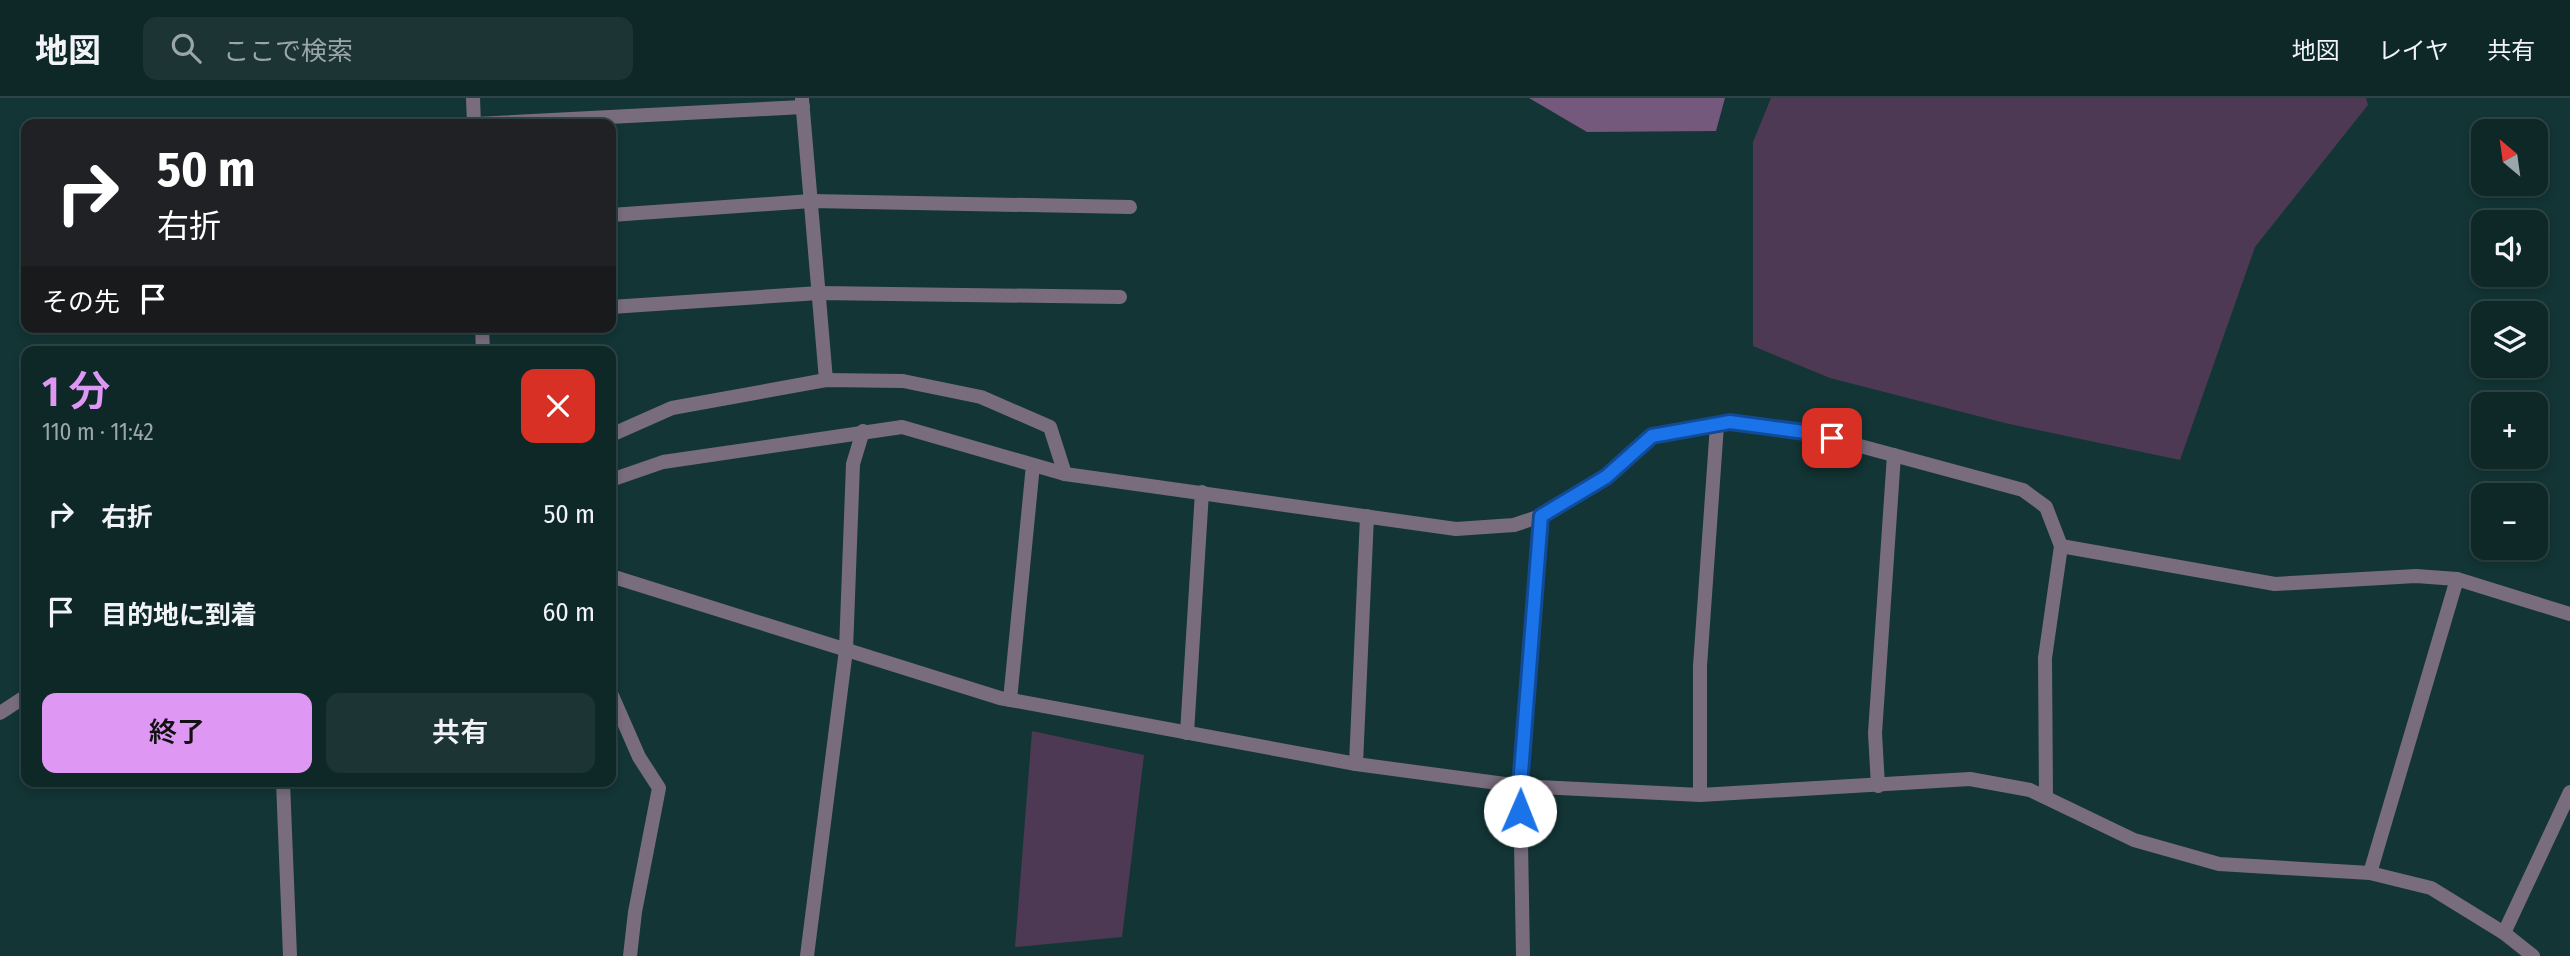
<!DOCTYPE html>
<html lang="ja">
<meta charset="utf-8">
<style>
:root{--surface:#0e2828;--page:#1c3434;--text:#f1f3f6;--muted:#9ba6a8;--line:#2e4445;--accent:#de98f3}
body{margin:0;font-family:"Fira Sans Condensed","Noto Sans JP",sans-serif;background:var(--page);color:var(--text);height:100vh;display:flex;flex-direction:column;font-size:26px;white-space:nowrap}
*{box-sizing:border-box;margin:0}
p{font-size:23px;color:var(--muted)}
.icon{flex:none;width:38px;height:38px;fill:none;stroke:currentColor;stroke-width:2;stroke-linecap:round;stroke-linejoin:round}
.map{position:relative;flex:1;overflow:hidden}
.panel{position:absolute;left:21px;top:248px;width:595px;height:441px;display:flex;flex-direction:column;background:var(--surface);border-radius:14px;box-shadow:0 4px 10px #0003,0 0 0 2px var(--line)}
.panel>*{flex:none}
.guide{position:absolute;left:21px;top:21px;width:595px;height:214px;border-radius:14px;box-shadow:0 4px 10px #0003,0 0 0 2px var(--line);background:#202124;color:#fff;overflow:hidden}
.needle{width:46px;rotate:331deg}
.buttons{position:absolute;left:2471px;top:21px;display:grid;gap:14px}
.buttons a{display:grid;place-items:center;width:77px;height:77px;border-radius:14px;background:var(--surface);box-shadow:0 4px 10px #0003,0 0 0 2px var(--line);font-size:35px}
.pin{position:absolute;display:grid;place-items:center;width:60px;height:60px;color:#fff;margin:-30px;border-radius:14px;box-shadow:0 4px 10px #0006}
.me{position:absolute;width:77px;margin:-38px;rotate:1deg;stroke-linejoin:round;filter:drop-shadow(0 0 5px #0008)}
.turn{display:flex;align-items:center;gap:24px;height:147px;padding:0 21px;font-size:32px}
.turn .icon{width:91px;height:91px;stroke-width:2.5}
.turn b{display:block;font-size:49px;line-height:60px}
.then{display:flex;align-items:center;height:66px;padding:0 21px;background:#0003;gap:14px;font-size:26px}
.round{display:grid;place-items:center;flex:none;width:74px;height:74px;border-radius:14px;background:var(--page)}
.head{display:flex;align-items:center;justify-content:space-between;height:119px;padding:0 21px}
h1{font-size:42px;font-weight:600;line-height:52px;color:var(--accent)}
.button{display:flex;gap:14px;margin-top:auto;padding:14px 21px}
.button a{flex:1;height:80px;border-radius:14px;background:var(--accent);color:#111;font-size:28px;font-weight:600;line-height:80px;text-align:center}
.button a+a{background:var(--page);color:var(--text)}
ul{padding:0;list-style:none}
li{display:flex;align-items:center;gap:21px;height:98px;padding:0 21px}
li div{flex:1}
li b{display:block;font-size:26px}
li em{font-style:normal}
header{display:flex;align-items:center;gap:42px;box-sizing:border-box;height:98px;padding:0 35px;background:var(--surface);border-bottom:2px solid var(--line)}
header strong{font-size:33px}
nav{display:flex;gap:38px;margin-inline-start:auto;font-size:24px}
.search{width:490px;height:63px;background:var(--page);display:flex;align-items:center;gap:18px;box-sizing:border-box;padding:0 24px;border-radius:14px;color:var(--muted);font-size:26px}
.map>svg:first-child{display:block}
</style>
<header>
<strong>地図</strong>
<div class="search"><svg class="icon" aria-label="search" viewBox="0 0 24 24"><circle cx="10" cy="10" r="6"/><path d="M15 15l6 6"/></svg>ここで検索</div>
<nav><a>地図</a><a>レイヤ</a><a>共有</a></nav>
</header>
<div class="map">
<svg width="2570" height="858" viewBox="0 0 2570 858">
<rect width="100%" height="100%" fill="#133535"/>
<g fill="#4e3954">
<path d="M1771,0h595l2,7 -113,142 -75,213 -175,-37 -175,-45 -77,-32v-204z"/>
<path d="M1032,633l112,24 -22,182 -107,10z"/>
</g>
<path fill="#74597c" d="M1529,0h196l-9,33 -129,1z"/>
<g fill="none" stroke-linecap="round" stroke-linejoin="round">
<g stroke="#796d7d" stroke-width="14">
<path d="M473,0l1,26"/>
<path d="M802,1l24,281"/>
<path d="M474,26l329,-17"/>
<path d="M611,117l200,-14 319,6"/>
<path d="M611,209l208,-14 301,4"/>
<path d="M482,229l1,25"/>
<path d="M611,337l61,-27 154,-28 77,1 78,16 69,30 15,47 391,55 58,-4 27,-9 65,-39 46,-41 78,-14 82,11 211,57 23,17 15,39 214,38 141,-8 41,3"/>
<path d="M611,382l52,-18 239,-35 163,47"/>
<path d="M611,478l389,122 356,66 164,22 180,9 270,-16 60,11 104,50 85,24 151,9 61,15 73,45 29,23"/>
<path d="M611,595l28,64 20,31 -24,124 -5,44"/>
<path d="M1010,602l23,-235"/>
<path d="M0,615l26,-17"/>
<path d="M1187,635l15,-241"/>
<path d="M1356,666l11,-248"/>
<path d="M283,684l7,174"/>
<path d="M1878,688l-3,-53 19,-278"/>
<path d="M1700,697v-129l17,-241"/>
<path d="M2046,699l-1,-139 16,-112"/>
<path d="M2370,775l87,-294 113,35"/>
<path d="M2504,835l66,-141"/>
<path d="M807,858l39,-306 7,-186 10,-33"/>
<path d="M1523,858l-3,-170 21,-270"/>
</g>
</g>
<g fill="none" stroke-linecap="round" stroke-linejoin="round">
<g stroke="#114b97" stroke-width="18">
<path id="route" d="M1520,713v-25l21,-270 65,-39 46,-41 78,-14 82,11 20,5"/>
</g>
<use href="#route" stroke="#1a73e8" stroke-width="12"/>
</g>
</svg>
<div class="buttons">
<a><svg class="needle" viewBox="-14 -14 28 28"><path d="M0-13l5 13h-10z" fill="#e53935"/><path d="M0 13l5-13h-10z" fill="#9ba6a8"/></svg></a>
<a><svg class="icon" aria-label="sound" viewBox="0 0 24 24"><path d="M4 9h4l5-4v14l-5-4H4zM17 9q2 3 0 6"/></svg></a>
<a><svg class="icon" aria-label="layers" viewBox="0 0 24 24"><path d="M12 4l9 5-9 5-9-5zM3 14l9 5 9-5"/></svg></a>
<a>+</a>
<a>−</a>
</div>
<div class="pin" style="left:1832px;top:340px;background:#d93025"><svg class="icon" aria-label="arrive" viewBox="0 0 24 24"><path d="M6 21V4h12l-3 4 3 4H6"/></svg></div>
<svg class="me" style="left:1520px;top:713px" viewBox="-20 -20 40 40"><circle r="19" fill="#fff"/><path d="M0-13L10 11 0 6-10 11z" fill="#1a73e8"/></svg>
<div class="guide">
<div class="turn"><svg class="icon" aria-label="right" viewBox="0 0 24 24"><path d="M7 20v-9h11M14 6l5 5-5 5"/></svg><div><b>50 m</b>右折</div></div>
<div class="then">その先<svg class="icon" aria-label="arrive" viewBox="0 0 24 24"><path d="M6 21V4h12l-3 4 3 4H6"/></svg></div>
</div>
<section class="panel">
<div class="head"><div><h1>1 分</h1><p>110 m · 11:42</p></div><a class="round" style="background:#d93025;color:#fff"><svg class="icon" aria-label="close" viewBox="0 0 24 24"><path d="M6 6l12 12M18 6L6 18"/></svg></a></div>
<ul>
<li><svg class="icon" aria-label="right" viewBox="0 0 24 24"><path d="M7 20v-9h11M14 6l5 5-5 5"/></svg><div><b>右折</b></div><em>50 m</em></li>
<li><svg class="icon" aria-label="arrive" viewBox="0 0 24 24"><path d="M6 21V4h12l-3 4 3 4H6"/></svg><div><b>目的地に到着</b></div><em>60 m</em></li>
</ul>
<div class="button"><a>終了</a><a>共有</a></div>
</section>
</div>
